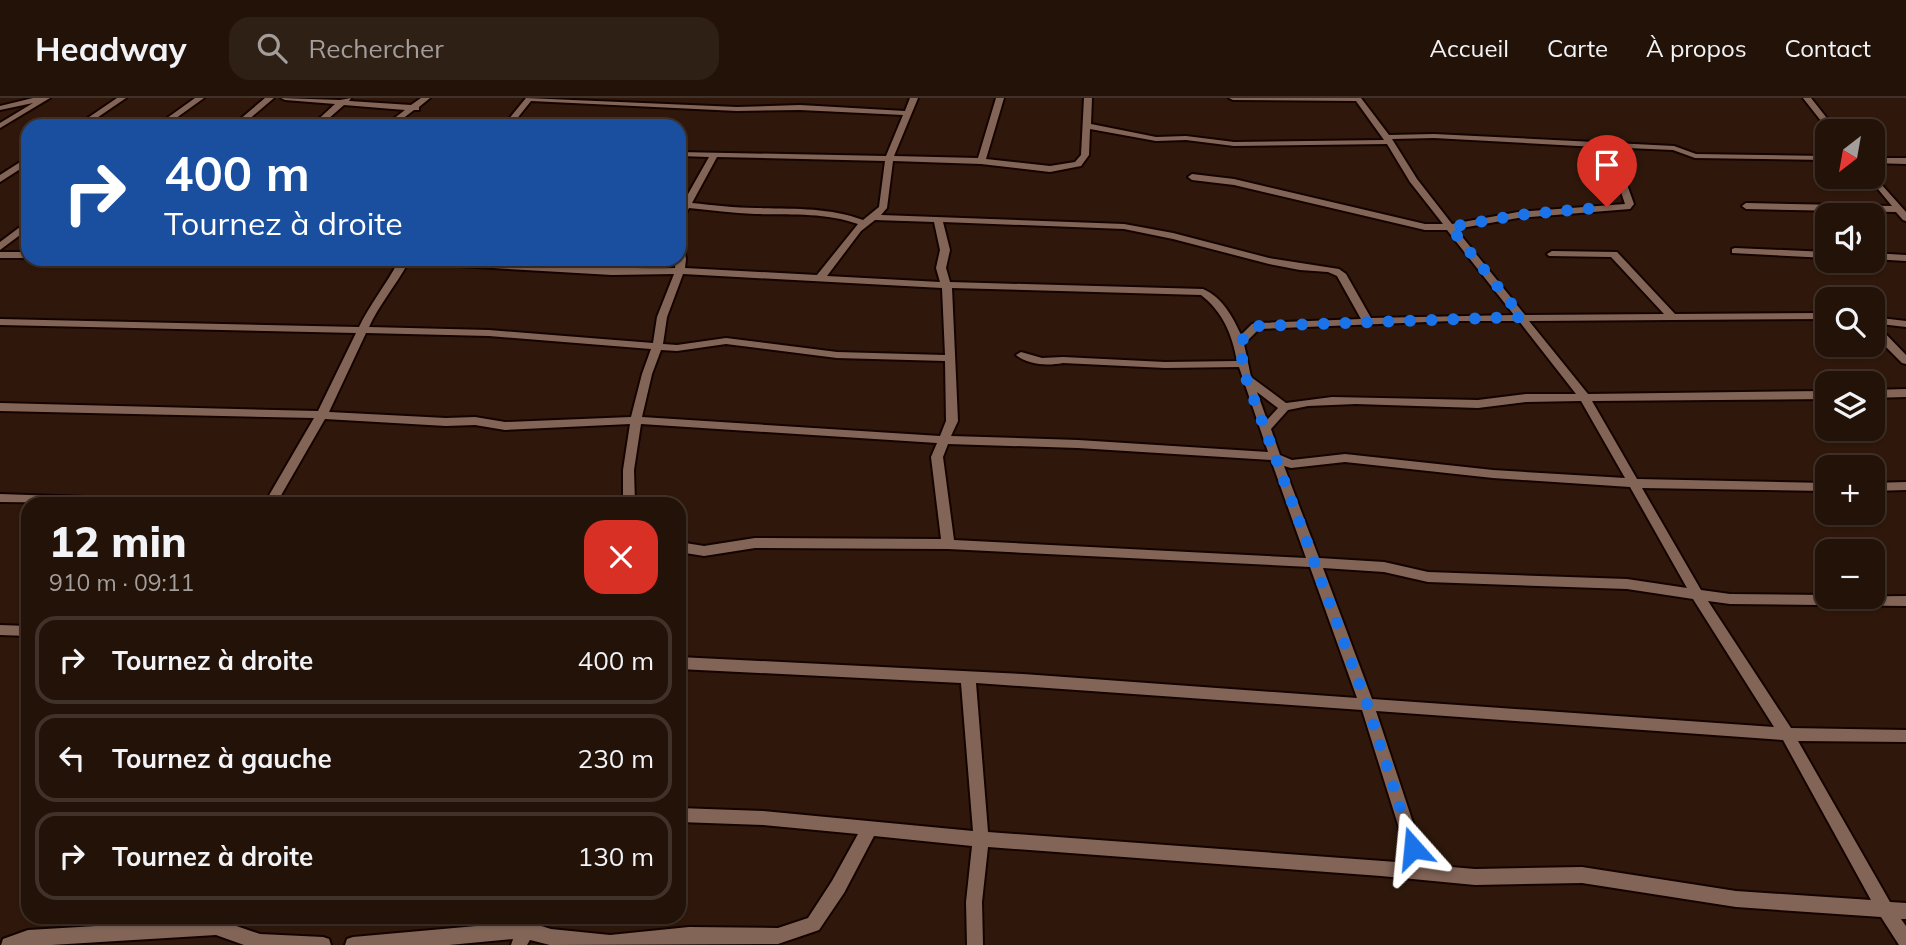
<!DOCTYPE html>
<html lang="fr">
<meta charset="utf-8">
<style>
:root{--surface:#231208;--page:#2f2016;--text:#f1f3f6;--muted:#a39e9c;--line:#403229}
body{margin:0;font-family:Mulish,sans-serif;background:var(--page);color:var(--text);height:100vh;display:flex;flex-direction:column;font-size:26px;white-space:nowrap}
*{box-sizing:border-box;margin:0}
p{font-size:23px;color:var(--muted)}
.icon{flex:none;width:38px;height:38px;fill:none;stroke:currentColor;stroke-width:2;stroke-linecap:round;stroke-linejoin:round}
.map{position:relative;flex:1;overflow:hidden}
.sheet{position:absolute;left:21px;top:399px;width:665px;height:427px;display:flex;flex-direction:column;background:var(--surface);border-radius:21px;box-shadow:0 2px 5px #0004,0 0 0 2px var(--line)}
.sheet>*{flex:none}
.banner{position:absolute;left:21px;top:21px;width:665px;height:147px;border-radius:21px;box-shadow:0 2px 5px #0004,0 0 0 2px var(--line);background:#1a4fa0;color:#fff;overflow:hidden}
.needle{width:46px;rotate:211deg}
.tools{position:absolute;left:1815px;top:21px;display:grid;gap:14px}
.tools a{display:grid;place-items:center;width:70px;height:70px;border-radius:14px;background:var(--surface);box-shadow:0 2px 5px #0004,0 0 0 2px var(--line);font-size:35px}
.pin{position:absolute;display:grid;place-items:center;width:60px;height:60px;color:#fff;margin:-72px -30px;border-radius:50% 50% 50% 0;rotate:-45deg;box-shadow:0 0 7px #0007}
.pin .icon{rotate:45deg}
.me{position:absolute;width:77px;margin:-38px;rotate:342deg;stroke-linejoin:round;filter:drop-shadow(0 0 5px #0008)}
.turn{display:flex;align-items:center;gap:24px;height:147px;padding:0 28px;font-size:32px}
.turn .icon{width:91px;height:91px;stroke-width:2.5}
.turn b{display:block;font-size:49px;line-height:60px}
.round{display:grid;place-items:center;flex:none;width:74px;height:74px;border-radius:21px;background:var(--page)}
.summary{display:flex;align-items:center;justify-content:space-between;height:119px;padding:0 28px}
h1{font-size:42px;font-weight:800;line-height:52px}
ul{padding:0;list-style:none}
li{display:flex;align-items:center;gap:21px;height:88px;margin:0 14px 10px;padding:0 14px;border:4px solid var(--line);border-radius:21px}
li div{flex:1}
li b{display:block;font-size:26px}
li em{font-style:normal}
header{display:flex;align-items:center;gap:42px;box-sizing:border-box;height:98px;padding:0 35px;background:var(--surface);border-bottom:2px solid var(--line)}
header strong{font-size:33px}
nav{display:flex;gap:38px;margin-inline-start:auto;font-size:24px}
.search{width:490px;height:63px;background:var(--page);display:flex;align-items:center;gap:18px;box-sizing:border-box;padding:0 24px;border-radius:21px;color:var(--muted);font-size:26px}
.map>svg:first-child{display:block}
</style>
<header>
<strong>Headway</strong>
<div class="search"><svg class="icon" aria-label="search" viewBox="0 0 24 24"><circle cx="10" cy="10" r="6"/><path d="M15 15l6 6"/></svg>Rechercher</div>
<nav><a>Accueil</a><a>Carte</a><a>À propos</a><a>Contact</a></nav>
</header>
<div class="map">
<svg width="1906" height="847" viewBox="0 0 1906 847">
<rect width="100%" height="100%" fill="#2f180b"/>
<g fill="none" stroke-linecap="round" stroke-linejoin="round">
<g stroke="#150300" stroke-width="4">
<g id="minor">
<path d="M33,0h17l-50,30v-5l33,-20 -33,7v-4z"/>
<path d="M117,0h9l-41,28h-9z"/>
<path d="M195,0h9l-39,28h-9z"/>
<path d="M265,0h9l-33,28h-9z"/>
<path d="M281,0l59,2 11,-2 -2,3 62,4 10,-7h9l-11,9v3h-5l-21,16h-9l21,-16 -61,-5 -24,21h-9l24,-22 -50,-4z"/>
<path d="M526,0l211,9 63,-2 105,6 5,-13h8l-24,58 84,2 18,-60h8l-18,61 64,7 25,-4 6,-7 3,-57h8l-1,26 65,13 30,-1 48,6 150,-2 -28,-39 -123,-1 -4,-2h132l28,37 45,-1 240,12 22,8 131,2v4l-132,-2 -22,-8 -68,-3 16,21 13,36 -4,5 -112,9 -62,11 69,86 139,-1 -53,-57 -62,-1 -2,-2 5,-3 65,1 58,62 152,-1v6l-298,2 59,73 239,-3v8l-235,2 45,78 190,4v8l-185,-3 59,102 29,4 97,1v2l79,-1v10l-176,-2 -22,-3 83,127 115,2v12l-108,-1 92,161 16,1v16h-5l5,7v19h-7l-18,-28 -145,-10 -154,-24 -107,2 -94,-9 -393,-29 -6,55 1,43h-16l-1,-43 6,-56 -98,-10 -30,57 -25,37 -41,14 -228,1 -20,-5 -3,5h-16l2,-6 -64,6h-104l2,-6 6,-2 167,-15 2,-5h16l-3,7 16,5 59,6 79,-8 89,1 30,-10 24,-37 26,-47 -95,-9 -84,-3v-14l84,3 210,20 -12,-148 -282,-14v-12l344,17 334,24 -47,-131 -362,-18 -193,-1 -51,8 -25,-4v-10l25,4 51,-8 186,1 -10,-82 6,-14 -296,-19 -7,46 1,34h-12v-34l7,-46 -125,6 -30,-5 -29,1 -121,-7 -49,85h-12l50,-86 -314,-7v-8l318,8 38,-78 -356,-8v-6l359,8c11,-23 27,-42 39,-65l-11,-1 -2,-2c97,0 193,11 290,9l1,-9h3v-14l5,3 2,11 -1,9 132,7 41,-51c-33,-12 -69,-9 -103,-10 -22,-1 -44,-4 -66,-6l-7,12 -3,1v-19l4,1 26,-46 -30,-1v-4l207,4 17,-41 -103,-5 -63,1 -206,-10 -20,25h-8zM1090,31l66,12 30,-1 48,6 153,-2 23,38 33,42h-18l-191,-45 -42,-5 -4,3 4,3 42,5 191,45h22l67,85 -143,3 -25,-44 -7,-5 -70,-11 -96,-25 -49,-9 -243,-9 6,-7 6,-47 88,3 69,8 31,-6 8,-11zM1434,40l162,9 17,21 12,36 -107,8 -66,12 -35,-45 -25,-40zM717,59l168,4 -6,46 -16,13c-34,-13 -71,-11 -107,-12 -21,0 -43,-3 -64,-5zM875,122l59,2 6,28 -4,18 4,14 -113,-6 34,-45zM943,124l181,7 49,10 96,25 31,6 28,2 9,4 24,43 -105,4 -4,1 -11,11c-8,-18 -19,-38 -38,-46l-253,-7 -4,-14 4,-18zM408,165l204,12 62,-1 -17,43 -4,26 -164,-13 -120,-3c10,-22 27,-42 39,-64zM683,176l259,14 3,67 -108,-3 -111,-14 -49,7 -14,-1 4,-27zM952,190l249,7c22,17 31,39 36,66l-72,1 -102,-5 -21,1 -21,-6 -5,3c13,10 31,11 47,8l102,5 74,-1 29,85 -190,-12 -127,-4 7,-15zM1451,223h68l57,73h-50l-48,6 -146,-3 -46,6 -35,-26 -7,-33 15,-15zM366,235l123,3 162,13 -9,25 -11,43 -126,5 -30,-5 -29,1 -117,-6zM726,246l111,14 108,3 1,60 -6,15 -298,-19 10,-43 9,-24 16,1zM1257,294l21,16 -11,12zM1581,303l44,77 -132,-8 -148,-16 -53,6 -12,-5 -9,-26 17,-19 20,-4 48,-2 122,4 48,-6zM948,346l130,4 193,12 35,98 -352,-18 -11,-83zM1345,364l148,16 137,9 57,101 -60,-9 -199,-7 -44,-10 -65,-4 -35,-92 7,2zM1323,470l61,4 44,10 199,7 66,10 81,128 -402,-28zM976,585l386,27 48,153 -422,-31zM1376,613l407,29 88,160 -135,-9 -154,-24 -107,2 -48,-4z"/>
<path d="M1803,0h8l26,33h-8z"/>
<path d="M28,59v7l-28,18v-7z"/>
<path d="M1872,60h34v6l-34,-1z"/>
<path d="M1872,76l34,38v9l-3,-1 -7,-8 -150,-3 -4,-3 4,-3 146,3 -24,-29h4z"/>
<path d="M28,123v8l-28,21v-8z"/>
<path d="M1735,150l92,4v6l-95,-5v-4z"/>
<rect x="0" y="154" width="28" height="6"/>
<path d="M1872,155l34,2v6l-34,-2z"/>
<path d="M1872,219l34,4v6l-26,-3 -1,3 27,28v9l-4,-1 -29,-29z"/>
<path d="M1906,291v8l-34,1v-8z"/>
<path d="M1906,384v8l-34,1v-8z"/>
<path d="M0,396l173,6 6,4 -179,-2z"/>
<path d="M0,527l28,1v10l-28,-1z"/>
<path d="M216,821l44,15 63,3 6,2 2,6h-87l-28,-10 -165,10h-50l2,-6 25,-9z"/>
</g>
</g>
<use href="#minor" fill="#826557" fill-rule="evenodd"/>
</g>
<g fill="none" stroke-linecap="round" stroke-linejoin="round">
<path stroke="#1a73e8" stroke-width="12" stroke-dasharray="0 21.6" d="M1413,750l-45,-141 -122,-329 -7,-35 17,-17 266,-9 -72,-90 68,-12 89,-8"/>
</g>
</svg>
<div class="tools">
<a><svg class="needle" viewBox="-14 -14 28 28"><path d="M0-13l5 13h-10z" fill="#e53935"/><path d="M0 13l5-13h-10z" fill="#a39e9c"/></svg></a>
<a><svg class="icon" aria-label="sound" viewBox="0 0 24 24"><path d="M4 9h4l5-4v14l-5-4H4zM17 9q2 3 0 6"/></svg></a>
<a><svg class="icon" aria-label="search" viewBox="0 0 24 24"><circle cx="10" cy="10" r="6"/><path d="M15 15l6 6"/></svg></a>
<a><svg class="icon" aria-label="layers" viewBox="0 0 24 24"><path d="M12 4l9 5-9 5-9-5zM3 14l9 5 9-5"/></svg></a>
<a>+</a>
<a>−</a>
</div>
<div class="pin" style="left:1607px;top:109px;background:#d93025"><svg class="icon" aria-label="arrive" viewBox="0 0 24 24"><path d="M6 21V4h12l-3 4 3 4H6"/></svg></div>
<svg class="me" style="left:1413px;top:750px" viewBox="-20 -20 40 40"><path d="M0-17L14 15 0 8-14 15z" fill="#1a73e8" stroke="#fff" stroke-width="4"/></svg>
<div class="banner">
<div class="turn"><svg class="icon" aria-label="right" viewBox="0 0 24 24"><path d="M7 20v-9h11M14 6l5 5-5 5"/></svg><div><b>400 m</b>Tournez à droite</div></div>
</div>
<section class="sheet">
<div class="summary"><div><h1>12 min</h1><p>910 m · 09:11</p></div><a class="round" style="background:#d93025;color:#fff"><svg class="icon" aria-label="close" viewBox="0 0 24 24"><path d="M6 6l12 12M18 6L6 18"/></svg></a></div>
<ul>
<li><svg class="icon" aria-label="right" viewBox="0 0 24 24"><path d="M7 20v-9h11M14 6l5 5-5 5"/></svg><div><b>Tournez à droite</b></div><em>400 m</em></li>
<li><svg class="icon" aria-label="left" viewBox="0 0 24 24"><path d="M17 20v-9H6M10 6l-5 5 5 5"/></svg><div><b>Tournez à gauche</b></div><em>230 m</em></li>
<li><svg class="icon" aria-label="right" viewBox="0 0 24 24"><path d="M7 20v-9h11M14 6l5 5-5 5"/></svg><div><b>Tournez à droite</b></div><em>130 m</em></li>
</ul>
</section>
</div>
